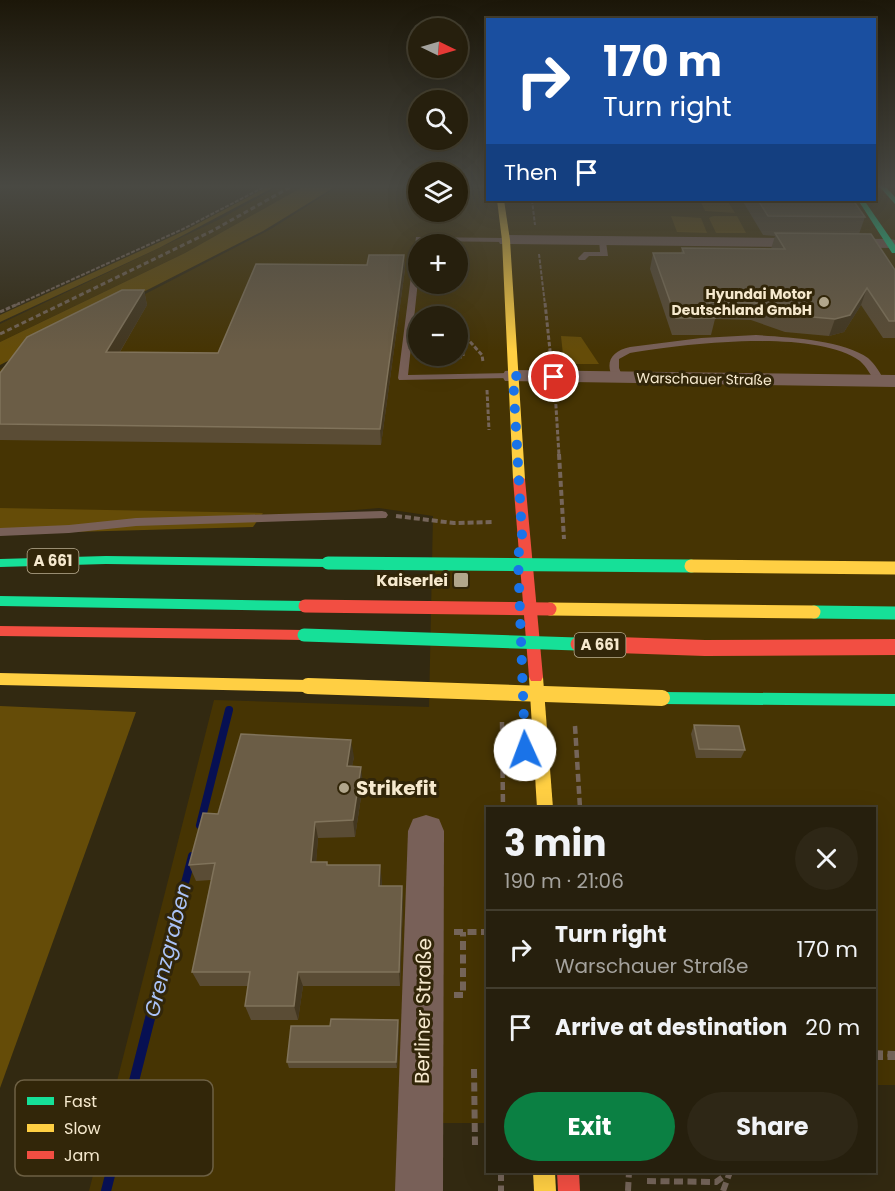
<!DOCTYPE html>
<meta charset="utf-8">
<style>
:root{--surface:#261f0d;--page:#2e2716;--text:#f1f3f6;--muted:#a4a29d;--line:#423d2e;--accent:#0b8043}
body{margin:0;font-family:Poppins,sans-serif;background:var(--page);color:var(--text);height:100vh;display:flex;flex-direction:column;font-size:22px;white-space:nowrap}
*{box-sizing:border-box;margin:0}
p{font-size:20px;color:var(--muted)}
.icon{flex:none;width:33px;height:33px;fill:none;stroke:currentColor;stroke-width:2;stroke-linecap:round;stroke-linejoin:round}
.map{position:relative;flex:1;overflow:hidden}
.panel{position:absolute;left:486px;top:807px;width:390px;height:366px;display:flex;flex-direction:column;background:var(--surface);border-radius:0px;box-shadow:0 6px 24px #0002,0 0 0 2px var(--line)}
.panel>*{flex:none}
.hud{position:absolute;left:486px;top:18px;width:390px;height:183px;border-radius:0px;box-shadow:0 6px 24px #0002,0 0 0 2px var(--line);background:#1a4fa0;color:#fff;overflow:hidden}
.needle{width:39px;rotate:95deg}
.controls{position:absolute;left:408px;top:18px;display:grid;gap:12px}
.controls a{display:grid;place-items:center;width:60px;height:60px;border-radius:50%;background:var(--surface);box-shadow:0 6px 24px #0002,0 0 0 2px var(--line);font-size:30px}
.pin{position:absolute;display:grid;place-items:center;width:51px;height:51px;color:#fff;margin:-26px;border:3px solid #fff;border-radius:50%;box-shadow:0 2px 6px #0007}
.me{position:absolute;width:66px;margin:-33px;rotate:358deg;stroke-linejoin:round;filter:drop-shadow(0 0 4px #0008)}
.turn{display:flex;align-items:center;gap:21px;height:126px;padding:0 18px;font-size:27px}
.turn .icon{width:78px;height:78px;stroke-width:2.5}
.turn b{display:block;font-size:42px;line-height:51px}
.then{display:flex;align-items:center;height:57px;padding:0 18px;background:#0003;gap:12px;font-size:22px}
.round{display:grid;place-items:center;flex:none;width:63px;height:63px;border-radius:32px;background:var(--page)}
.overview{display:flex;align-items:center;justify-content:space-between;height:102px;padding:0 18px}
h1{font-size:36px;font-weight:700;line-height:45px}
.button{display:flex;gap:12px;margin-top:auto;padding:12px 18px}
.button a{flex:1;height:69px;border-radius:36px;background:var(--accent);color:#fff;font-size:24px;font-weight:700;line-height:69px;text-align:center}
.button a+a{background:var(--page);color:var(--text)}
ul{padding:0;list-style:none}
li{display:flex;align-items:center;gap:18px;height:78px;padding:0 18px;border-top:2px solid var(--line)}
li div{flex:1}
li b{display:block;font-size:22px}
li em{font-style:normal}
.map>svg:first-child{display:block}
</style>
<div class="map">
<svg width="895" height="1191" viewBox="0 0 895 1191">
<rect width="100%" height="100%" fill="#322911"/>
<g fill="#463403" fill-rule="evenodd">
<path d="M281,185h25l-121,68 -185,89v-18l220,-105z"/>
<path d="M340,185h78v27h40v-27h29l1,15h386l1,-15h20v900h-20l-1,-277h-386l-1,315h-60l-1,68h-337l125,-491 215,7 4,-191 -54,-8 -119,10h-260v-149l271,-140zM418,244h40v40h-40zM418,316h40v40h-40z"/>
</g>
<g fill="#654c08">
<path d="M306,185h32l-75,46 -263,134v-23l185,-89z"/>
<path d="M269,186h7l-117,62 -159,74v-7l184,-84z"/>
<path d="M700,200h27l8,13 -30,-2z"/>
<path d="M671,216l30,2 6,15 -30,-1z"/>
<path d="M713,216h24l9,17h-30l-7,-15z"/>
<path d="M561,336l20,1 18,27h-35z"/>
<path d="M0,508l263,5 -10,14 -253,7z"/>
<path d="M0,706l136,6 -136,376z"/>
</g>
<g fill="none" stroke-linecap="round" stroke-linejoin="round">
<g stroke="#071053" stroke-width="8">
<path d="M200,825l29,-115"/>
<path d="M184,887l8,-31"/>
</g>
<path stroke="#071053" stroke-width="10" d="M106,1191l78,-306"/>
<g stroke="#75655a" stroke-width="2" stroke-dasharray="4 1.5" stroke-linecap="butt">
<path d="M532,200l3,25"/>
<path d="M539,254l6,51"/>
<path d="M16,305l167,-76 85,-44"/>
</g>
<g stroke="#75655a" stroke-width="3" stroke-dasharray="4.5 2" stroke-linecap="butt">
<path d="M545,303l6,57"/>
<path d="M0,312l20,-9"/>
<path d="M458,334v11"/>
<path d="M451,356l12,1v-23l19,21 1,7"/>
<path d="M487,390l2,40"/>
<path d="M555,391l4,64"/>
</g>
<g stroke="#75655a" stroke-width="4" stroke-dasharray="6 3" stroke-linecap="butt">
<path d="M559,454l5,85"/>
<path d="M396,516l58,7 40,-1"/>
</g>
<g stroke="#75655a" stroke-width="4.5" stroke-dasharray="8 4" stroke-linecap="butt">
<path d="M502,722l1,86"/>
<path d="M575,726l5,82"/>
</g>
<g stroke="#75655a" stroke-width="6" stroke-dasharray="9 4.5" stroke-linecap="butt">
<path d="M454,932h33"/>
<path d="M454,995h9v-63"/>
<path d="M874,1053l21,1"/>
<path d="M874,1057h21"/>
<path d="M474,1069l1,76"/>
<path d="M501,1172v19"/>
<path d="M647,1181l69,1 14,-10"/>
<path d="M628,1191l1,-19"/>
<path d="M723,1191l7,-19"/>
</g>
<g fill="#786058" fill-rule="evenodd">
<path d="M416,237l90,1 4,2 -4,2 -83,-1 -1,3h-4v37l-10,94 105,-2 4,1v4l-118,2 -1,-2z"/>
<path d="M599,240l7,2 2,14h-19l-4,4h-6l-1,-2 6,-6h16z"/>
<path d="M756,335c30,2 88,5 112,23 7,6 12,15 17,23l-5,3 -4,-1c-5,-7 -9,-16 -16,-22 -47,-33 -175,-17 -230,-8l-11,6v9l4,10 -5,3 -4,-1c-10,-17 -3,-29 16,-33l71,-9z"/>
<path d="M382,511l4,1 2,3 -2,3 -250,8 -67,7 -69,3v-8l69,-3 67,-7z"/>
</g>
<g fill="#786058" fill-rule="evenodd">
<path d="M506,235l384,4 5,1v8l-395,-4 -2,-4z"/>
<path d="M513,370l382,5v12l-390,-6 -3,-5 3,-5z"/>
<path d="M426,815l13,4 5,12 -1,360h-48l13,-360 5,-12z"/>
</g>
<g fill="#16e098" fill-rule="evenodd">
<path d="M878,185h6l11,12v7z"/>
<path d="M858,200h6l31,45v8h-3z"/>
<path d="M106,556l222,3 6,4 -6,4 -222,-3 -106,3v-8z"/>
<path d="M0,596l305,5 7,5 -7,5 -305,-5z"/>
<path d="M662,692l233,2v12l-233,-2 -5,-2 -3,-4 3,-4z"/>
</g>
<g fill="#ffcf43" fill-rule="evenodd">
<path d="M497,200h7l6,40 15,239 -6,4 -6,-4 -11,-239z"/>
<path d="M536,671l5,2 2,4 10,131h-16l-8,-131 2,-4z"/>
<path d="M0,673l308,7 5,2 2,4 -2,4 -5,2 -308,-7z"/>
<path d="M533,1172h22l1,19h-22z"/>
</g>
<g fill="#f24e42" fill-rule="evenodd">
<path d="M519,475l6,4 18,198 -2,4h-10l-2,-4 -16,-198z"/>
<path d="M0,626l304,4 5,1 2,4 -2,4 -5,1 -304,-4z"/>
<path d="M557,1172h22l1,19h-22z"/>
</g>
<path stroke="#736456" stroke-width="3" stroke-dasharray="5 3" stroke-linecap="butt" d="M0,334l212,-103 82,-46"/>
<g stroke="#16e098" stroke-width="13">
<path d="M328,563l363,3"/>
<path d="M814,612l81,1"/>
<path d="M304,635l273,9"/>
</g>
<g stroke="#ffcf43" stroke-width="13">
<path d="M691,566l204,2"/>
<path d="M550,609l264,3"/>
</g>
<path stroke="#ffcf43" stroke-width="16" d="M308,686l354,12"/>
<g stroke="#f24e42" stroke-width="13">
<path d="M305,606l245,3"/>
<path d="M577,644l59,2"/>
</g>
<path stroke="#f24e42" stroke-width="16" d="M588,644l117,4 190,-1"/>
</g>
<g fill="#5a4c35">
<path d="M742,200h111l12,17 -6,17 36,36v68h-12l-22,-33 -17,27 -15,4 -44,-4 -34,-12 -36,-1 -4,16h-39l-22,-66 3,-16h28l1,-5 89,1 4,-13 -12,-1z"/>
<path d="M404,255l1,14 -24,176 -381,-5v-67l144,-83 3,15 -27,47 98,1 149,-88z"/>
<path d="M694,725l51,25 -4,8h-45l-5,-24z"/>
<path d="M354,757l-2,9 11,18 -8,53 -37,1 -2,24 66,19v5h20l1,15 -3,85h-97l-5,34h-47l-6,-14 3,-20h-48l-8,-14 19,-92 -15,1 -7,-16 29,-51z"/>
<path d="M399,1027l-2,41h-108l-2,-6z"/>
</g>
<g fill="#433720">
<path d="M404,255l1,14 -24,176 -1,-16z"/>
<path d="M867,288l-6,17 -17,27 -15,4 6,-17z"/>
<path d="M144,290l3,15 -36,62 -5,-15z"/>
<path d="M351,740l3,17 -5,26 -2,-17z"/>
<path d="M361,767l2,17 -8,53 -2,-17z"/>
<path d="M315,822l3,16 -3,40 -4,-16z"/>
<path d="M380,865l2,16 -1,20 -2,-15z"/>
<path d="M402,886l1,15 -3,85 -1,-14z"/>
<path d="M298,972l5,14 -5,34 -4,-14z"/>
<path d="M398,1020l1,7 -2,41 -1,-6z"/>
</g>
<g fill="#6b5d46" stroke="#80735b" stroke-width="1.5">
<path d="M758,200h95l12,17 -97,-1z"/>
<path d="M775,233l96,1 24,36v51h-6l-22,-33 -17,27 -15,4 -45,-4 -35,-12 -46,-1 6,16h-39l-23,-65h31l-2,-5 103,1z"/>
<path d="M369,255h35l-24,174 -380,-5v-51l27,-36 95,-47h22l-38,62 112,1 38,-89 111,1z"/>
<path d="M694,725l45,1 6,24 -46,-1z"/>
<path d="M241,734l110,6 -4,26 14,1 -8,53 -38,2 -4,40h16v3h53l-1,21h23l-3,86h-101l-4,34h-49l5,-34h-58l23,-109 -26,2 14,-52 15,1z"/>
<path d="M331,1019l67,1 -2,42h-109l4,-36h39z"/>
</g>
<linearGradient id="sky" x2="0" y2="1"><stop stop-color="#1c1709"/><stop offset="0.53" stop-color="#494943"/><stop offset="1" stop-color="#494943" stop-opacity="0"/></linearGradient>
<rect width="895" height="351" fill="url(#sky)"/>
<g fill="none" stroke-linecap="round" stroke-linejoin="round">
<path stroke="#1a73e8" stroke-width="10" stroke-dasharray="0 18" d="M525,750l-7,-193 4,-22 -9,-159 41,1"/>
</g>
<g fill="#b1a68c" stroke="#322609" stroke-width="2">
<circle cx="824" cy="302" r="6"/>
<rect x="453" y="572" width="16" height="16" rx="3"/>
<circle cx="344" cy="788" r="6"/>
</g>
<g text-anchor="middle" stroke-width="6" stroke-linejoin="round" paint-order="stroke">
<g font-size="14" font-weight="bold" fill="#f6e9ce" stroke="#322609" text-anchor="end">
<text x="812" y="299">Hyundai Motor<tspan x="812" dy="16">Deutschland GmbH</tspan></text>
</g>
<g font-size="14" fill="#f6e9ce" stroke="#322609">
<text transform="translate(704 379) rotate(1)" y="5">Warschauer Straße</text>
</g>
<g fill="#322609" stroke="#bbae93" stroke-width="1.5">
<rect x="27.5" y="549" width="51" height="24" rx="4.5"/>
<rect x="574.5" y="633" width="51" height="24" rx="4.5"/>
</g>
<g font-size="15" font-weight="bold" fill="#f6e9ce">
<text x="53" y="566">A 661</text>
<text x="600" y="650">A 661</text>
</g>
<g font-size="16" font-weight="bold" fill="#f6e9ce" stroke="#322609" text-anchor="end">
<text x="448" y="586">Kaiserlei</text>
</g>
<g font-size="20" font-weight="bold" fill="#f6e9ce" stroke="#322609" text-anchor="start">
<text x="356" y="795">Strikefit</text>
</g>
<g font-size="20" fill="#f6e9ce" stroke="#322609">
<text transform="translate(423 1011) rotate(-89)" y="7">Berliner Straße</text>
</g>
<g font-size="21" font-style="italic" fill="#aac2f7" stroke="#322609">
<text transform="translate(168 950) rotate(-76)" y="7">Grenzgraben</text>
</g>
</g>
<rect x="15" y="1080" width="198" height="96" rx="9" fill="#322609" stroke="#6d6044" stroke-width="1.5"/>
<rect x="27" y="1097" width="27" height="8" fill="#16e098"/>
<rect x="27" y="1124" width="27" height="8" fill="#ffcf43"/>
<rect x="27" y="1151" width="27" height="8" fill="#f24e42"/>
<g font-size="16" fill="#f6e9ce">
<text x="64" y="1107">Fast</text>
<text x="64" y="1134">Slow</text>
<text x="64" y="1161">Jam</text>
</g>
</svg>
<div class="controls">
<a><svg class="needle" viewBox="-14 -14 28 28"><path d="M0-13l5 13h-10z" fill="#e53935"/><path d="M0 13l5-13h-10z" fill="#a4a29d"/></svg></a>
<a><svg class="icon" aria-label="search" viewBox="0 0 24 24"><circle cx="10" cy="10" r="6"/><path d="M15 15l6 6"/></svg></a>
<a><svg class="icon" aria-label="layers" viewBox="0 0 24 24"><path d="M12 4l9 5-9 5-9-5zM3 14l9 5 9-5"/></svg></a>
<a>+</a>
<a>−</a>
</div>
<div class="pin" style="left:554px;top:377px;background:#d93025"><svg class="icon" aria-label="arrive" viewBox="0 0 24 24"><path d="M6 21V4h12l-3 4 3 4H6"/></svg></div>
<svg class="me" style="left:525px;top:750px" viewBox="-20 -20 40 40"><circle r="19" fill="#fff"/><path d="M0-13L10 11 0 6-10 11z" fill="#1a73e8"/></svg>
<div class="hud">
<div class="turn"><svg class="icon" aria-label="right" viewBox="0 0 24 24"><path d="M7 20v-9h11M14 6l5 5-5 5"/></svg><div><b>170 m</b>Turn right</div></div>
<div class="then">Then<svg class="icon" aria-label="arrive" viewBox="0 0 24 24"><path d="M6 21V4h12l-3 4 3 4H6"/></svg></div>
</div>
<section class="panel">
<div class="overview"><div><h1>3 min</h1><p>190 m · 21:06</p></div><a class="round"><svg class="icon" aria-label="close" viewBox="0 0 24 24"><path d="M6 6l12 12M18 6L6 18"/></svg></a></div>
<ul>
<li><svg class="icon" aria-label="right" viewBox="0 0 24 24"><path d="M7 20v-9h11M14 6l5 5-5 5"/></svg><div><b>Turn right</b><p>Warschauer Straße</p></div><em>170 m</em></li>
<li><svg class="icon" aria-label="arrive" viewBox="0 0 24 24"><path d="M6 21V4h12l-3 4 3 4H6"/></svg><div><b>Arrive at destination</b></div><em>20 m</em></li>
</ul>
<div class="button"><a>Exit</a><a>Share</a></div>
</section>
</div>
